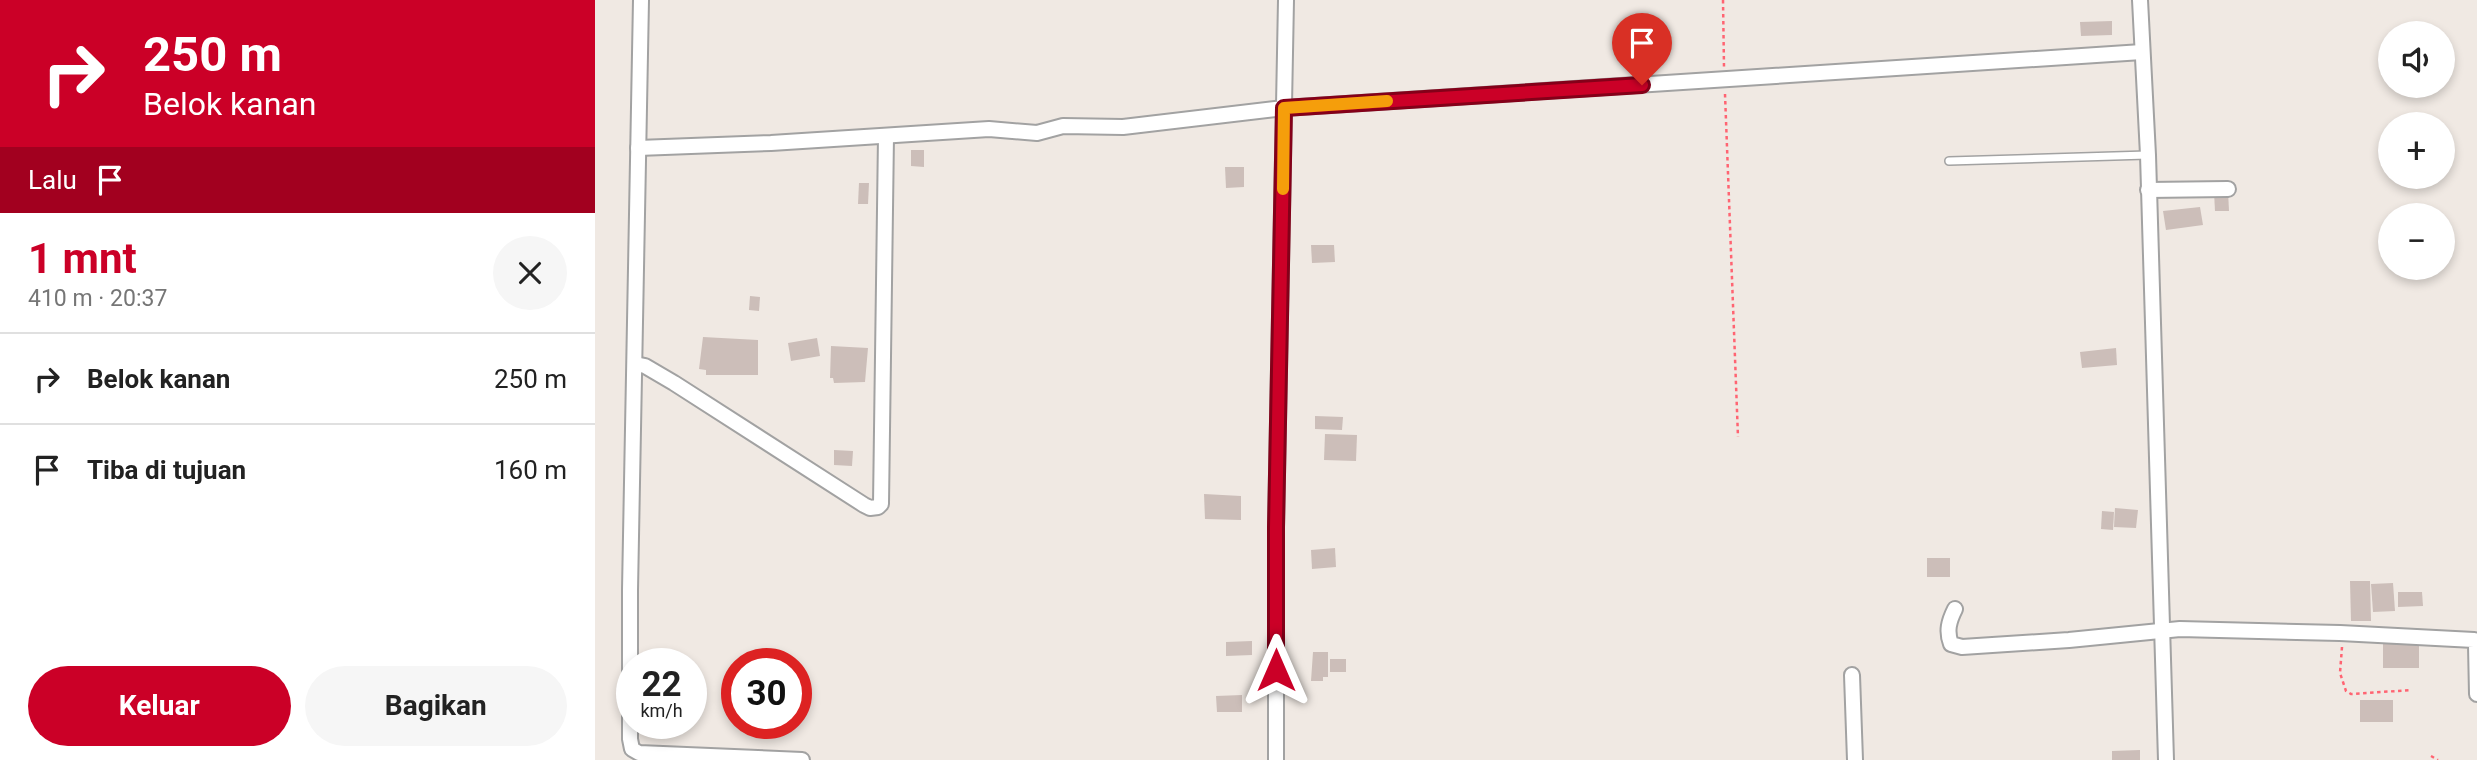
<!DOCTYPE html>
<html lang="id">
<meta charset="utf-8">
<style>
:root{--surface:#fff;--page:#f6f6f6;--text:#222;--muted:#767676;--line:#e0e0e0;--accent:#cb0027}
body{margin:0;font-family:Roboto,sans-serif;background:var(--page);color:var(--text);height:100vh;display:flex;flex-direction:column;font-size:26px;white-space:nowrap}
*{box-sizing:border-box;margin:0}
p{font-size:23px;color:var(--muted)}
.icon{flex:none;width:38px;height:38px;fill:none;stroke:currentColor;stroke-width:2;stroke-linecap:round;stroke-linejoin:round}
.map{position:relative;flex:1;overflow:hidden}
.sheet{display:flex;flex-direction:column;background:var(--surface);width:595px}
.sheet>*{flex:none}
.hud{background:#cb0027;color:#fff;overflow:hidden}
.tools{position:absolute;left:1783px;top:21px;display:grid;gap:14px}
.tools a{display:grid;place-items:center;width:77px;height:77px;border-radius:50%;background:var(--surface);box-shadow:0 4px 10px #0003;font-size:35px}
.speed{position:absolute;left:21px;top:648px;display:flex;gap:14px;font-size:35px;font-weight:700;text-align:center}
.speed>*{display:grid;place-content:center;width:91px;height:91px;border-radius:50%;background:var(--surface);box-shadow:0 4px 10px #0003;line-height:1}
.speed small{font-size:18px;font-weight:400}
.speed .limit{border:10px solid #d22;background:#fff;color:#111}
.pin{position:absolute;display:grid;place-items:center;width:60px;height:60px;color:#fff;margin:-72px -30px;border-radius:50% 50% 50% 0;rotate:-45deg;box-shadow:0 0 7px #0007}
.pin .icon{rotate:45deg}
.me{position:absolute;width:77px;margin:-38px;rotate:0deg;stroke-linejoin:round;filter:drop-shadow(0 0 5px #0008)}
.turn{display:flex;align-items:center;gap:24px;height:147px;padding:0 28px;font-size:32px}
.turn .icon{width:91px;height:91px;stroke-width:2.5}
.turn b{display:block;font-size:49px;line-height:60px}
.then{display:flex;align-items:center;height:66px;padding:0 28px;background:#0003;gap:14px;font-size:26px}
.round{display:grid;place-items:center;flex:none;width:74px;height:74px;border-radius:37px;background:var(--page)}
.headline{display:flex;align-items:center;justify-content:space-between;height:119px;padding:0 28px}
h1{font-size:42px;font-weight:700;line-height:52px;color:var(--accent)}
.primary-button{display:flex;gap:14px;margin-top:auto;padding:14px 28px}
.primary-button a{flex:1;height:80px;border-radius:42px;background:var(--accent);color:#fff;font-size:28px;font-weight:700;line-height:80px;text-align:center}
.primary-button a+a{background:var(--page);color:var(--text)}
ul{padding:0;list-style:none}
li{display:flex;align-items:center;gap:21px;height:91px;padding:0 28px;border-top:2px solid var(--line)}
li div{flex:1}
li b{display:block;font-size:26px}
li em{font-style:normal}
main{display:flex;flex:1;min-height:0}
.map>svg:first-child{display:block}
</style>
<main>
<section class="sheet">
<div class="hud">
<div class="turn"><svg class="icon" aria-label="right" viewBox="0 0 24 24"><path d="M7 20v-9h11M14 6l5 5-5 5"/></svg><div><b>250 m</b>Belok kanan</div></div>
<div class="then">Lalu<svg class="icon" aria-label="arrive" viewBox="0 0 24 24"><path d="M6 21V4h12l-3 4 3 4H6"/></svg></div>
</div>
<div class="headline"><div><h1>1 mnt</h1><p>410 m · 20:37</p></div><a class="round"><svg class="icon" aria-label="close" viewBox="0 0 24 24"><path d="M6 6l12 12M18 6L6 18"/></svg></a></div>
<ul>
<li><svg class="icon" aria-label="right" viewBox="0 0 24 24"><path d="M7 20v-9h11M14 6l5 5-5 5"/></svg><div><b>Belok kanan</b></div><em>250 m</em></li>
<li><svg class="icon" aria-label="arrive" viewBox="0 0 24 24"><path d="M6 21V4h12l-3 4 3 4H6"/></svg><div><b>Tiba di tujuan</b></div><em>160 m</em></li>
</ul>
<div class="primary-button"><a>Keluar</a><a>Bagikan</a></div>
</section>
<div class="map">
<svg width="1882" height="760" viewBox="0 0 1882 760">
<rect width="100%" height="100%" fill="#f0e9e3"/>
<g fill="#ccbeb9">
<path d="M1517,21v14l-31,1 -1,-14z"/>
<path d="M316,150h13v17l-13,-1z"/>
<path d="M630,167h19v20l-18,1z"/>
<path d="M264,183h10l-1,21h-10z"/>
<path d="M1633,191l1,20h-14l-1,-19z"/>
<path d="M1605,207l3,18 -37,5 -3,-19z"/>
<path d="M716,245h23l1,17 -23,1z"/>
<path d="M155,296l10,1 -1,14 -10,-1z"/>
<path d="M108,337l55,3v35h-52v-5l-7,-1z"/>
<path d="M222,338l3,18 -29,5 -3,-18z"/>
<path d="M236,346l37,2 -3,34 -31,1 -1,-5h-3z"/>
<path d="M1521,348l1,17 -35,3 -2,-16z"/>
<path d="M720,416l28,1 -1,13 -27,-1z"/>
<path d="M730,434l32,1 -1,26 -32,-1z"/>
<path d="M239,450l19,1 -1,15 -18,-1z"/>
<path d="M609,494l37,2v24l-36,-1z"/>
<path d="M1520,508l23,2 -2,18 -22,-1z"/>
<path d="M1507,511l12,1 -1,18 -12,-1z"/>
<path d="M740,548l1,19 -24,2 -1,-19z"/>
<rect x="1332" y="558" width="23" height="19"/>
<path d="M1755,581h20l1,40h-20z"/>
<path d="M1798,583l2,28 -22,1 -2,-28z"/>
<path d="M1803,592h24l1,14 -25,1z"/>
<path d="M657,641v14l-26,1v-14z"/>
<path d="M1824,642v26h-36v-25z"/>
<path d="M718,652h15v25h-5v4h-12z"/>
<rect x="735" y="659" width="16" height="13"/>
<path d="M647,695v17h-25l-1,-16z"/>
<rect x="1765" y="700" width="33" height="22"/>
<path d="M1545,750v10h-28v-9z"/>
</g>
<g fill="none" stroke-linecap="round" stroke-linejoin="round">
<g stroke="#a2a2a2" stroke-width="10">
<path id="lane" d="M1354,161l198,-6"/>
</g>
<g stroke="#a2a2a2" stroke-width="18">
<g id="street">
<path d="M46,0l-11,590v149l2,10 7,4 163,7"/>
<path d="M1545,0l8,155 18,605"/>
<path d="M43,148l133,-5 218,-14 48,4 26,-7 60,1 161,-19 858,-56"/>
<path d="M1553,190l80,-1"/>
<path d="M40,364l10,2 29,17 190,122 6,3 8,-1 3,-3 5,-368"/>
<path d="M1360,609c-6,12 -9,22 -4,35l11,3 107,-7 111,-11 160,4 134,7 2,5 1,49"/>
<path d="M1257,675l3,85"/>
<path d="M681,760v-233l10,-527"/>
</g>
</g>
<g stroke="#ff6472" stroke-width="2.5" stroke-dasharray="3.5 3.5" stroke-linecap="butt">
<path d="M1128,0l1,67"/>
<path d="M1130,94l13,343"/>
<path d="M1747,647l-2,26 6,18 5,3 61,-4"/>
<path d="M1836,756l7,4"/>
</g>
<use href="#lane" stroke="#fff" stroke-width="7"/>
<use href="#street" stroke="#fff" stroke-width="14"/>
</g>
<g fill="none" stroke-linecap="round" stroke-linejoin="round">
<g stroke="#840019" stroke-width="18">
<path id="route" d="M681,670v-143l8,-419 358,-23"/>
</g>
<use href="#route" stroke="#cb0027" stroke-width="12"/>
<path stroke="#f59e0b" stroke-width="12" d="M688,189l1,-81 103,-7"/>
</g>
</svg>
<div class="tools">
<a><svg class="icon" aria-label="sound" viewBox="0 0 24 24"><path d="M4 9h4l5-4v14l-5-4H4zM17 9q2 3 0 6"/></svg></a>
<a>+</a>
<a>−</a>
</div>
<div class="speed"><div>22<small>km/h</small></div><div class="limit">30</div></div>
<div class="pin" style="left:1047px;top:85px;background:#d93025"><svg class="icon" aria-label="arrive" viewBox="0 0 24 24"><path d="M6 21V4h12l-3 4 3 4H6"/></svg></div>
<svg class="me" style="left:681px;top:670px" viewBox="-20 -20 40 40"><path d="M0-17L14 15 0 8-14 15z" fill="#cb0027" stroke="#fff" stroke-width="4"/></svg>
</div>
</main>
